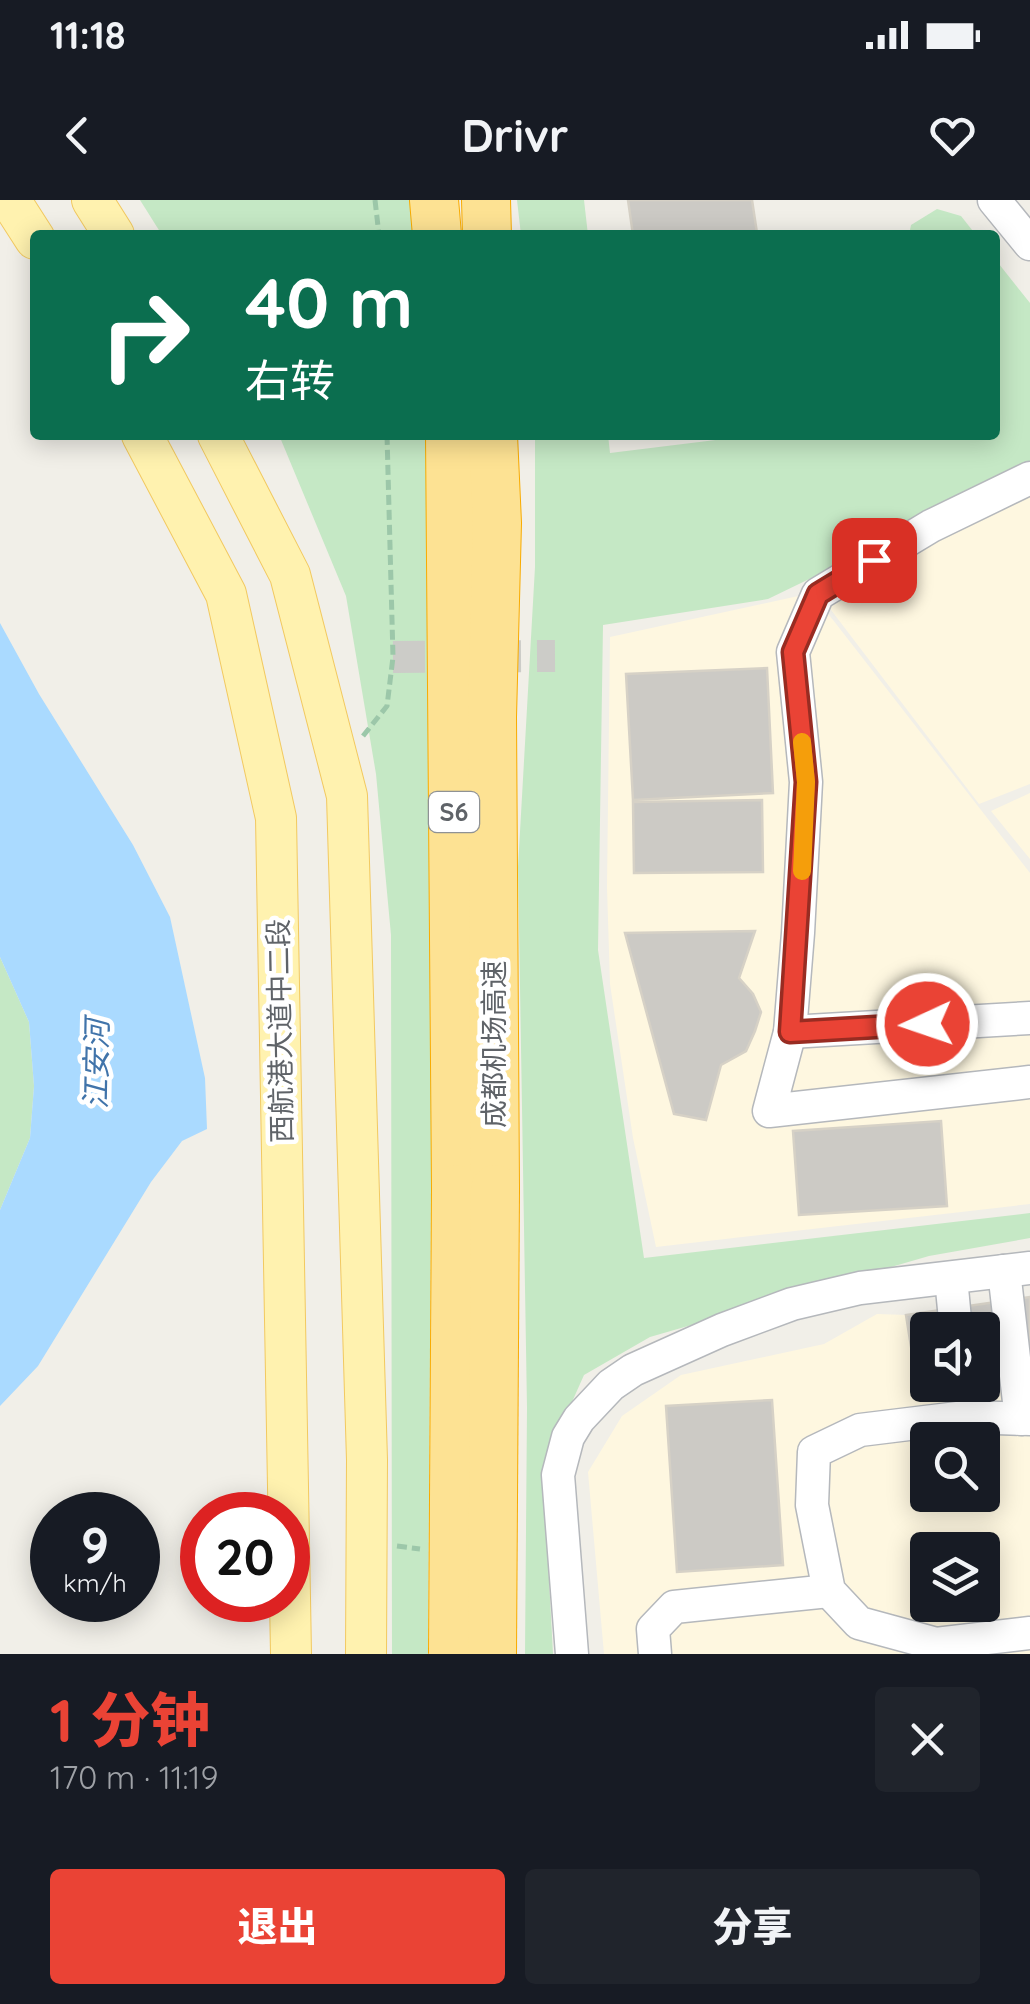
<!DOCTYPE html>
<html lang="zh">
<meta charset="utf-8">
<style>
:root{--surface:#171b24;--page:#20242c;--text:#f1f3f6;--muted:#9ea1a6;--accent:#ea4335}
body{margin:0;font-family:Quicksand,"Noto Sans SC",sans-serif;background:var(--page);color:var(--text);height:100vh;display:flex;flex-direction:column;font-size:38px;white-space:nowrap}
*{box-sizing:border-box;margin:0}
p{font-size:32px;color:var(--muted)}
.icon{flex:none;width:55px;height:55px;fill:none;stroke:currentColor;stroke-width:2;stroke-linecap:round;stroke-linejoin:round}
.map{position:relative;height:1454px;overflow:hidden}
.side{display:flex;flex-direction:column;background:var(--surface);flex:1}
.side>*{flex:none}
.guide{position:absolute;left:30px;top:30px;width:970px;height:210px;border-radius:10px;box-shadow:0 5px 25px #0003;background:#0b6e4f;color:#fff;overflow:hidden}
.controls{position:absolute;left:910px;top:1112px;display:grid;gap:20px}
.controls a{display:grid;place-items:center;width:90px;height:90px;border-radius:10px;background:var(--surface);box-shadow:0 5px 25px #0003;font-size:50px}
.speed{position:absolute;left:30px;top:1292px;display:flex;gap:20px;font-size:50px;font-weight:700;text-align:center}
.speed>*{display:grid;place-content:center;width:130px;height:130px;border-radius:50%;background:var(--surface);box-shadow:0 5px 25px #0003;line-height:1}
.speed small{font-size:25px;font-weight:400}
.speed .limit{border:15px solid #d22;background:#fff;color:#111}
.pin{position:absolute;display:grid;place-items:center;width:85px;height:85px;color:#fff;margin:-42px;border-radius:20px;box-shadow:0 5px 15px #0006}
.me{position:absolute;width:110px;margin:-55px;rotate:267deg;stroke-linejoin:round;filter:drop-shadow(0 0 8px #0008)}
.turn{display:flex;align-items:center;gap:35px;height:210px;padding:0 50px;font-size:45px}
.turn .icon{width:130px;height:130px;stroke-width:2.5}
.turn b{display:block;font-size:70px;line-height:85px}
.round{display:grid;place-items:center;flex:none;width:105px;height:105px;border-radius:10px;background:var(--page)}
.head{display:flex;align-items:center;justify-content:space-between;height:170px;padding:0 50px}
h1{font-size:60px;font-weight:800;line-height:75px;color:var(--accent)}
.button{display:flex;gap:20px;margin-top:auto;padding:20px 50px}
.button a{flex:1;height:115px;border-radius:10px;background:var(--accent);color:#fff;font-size:40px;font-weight:800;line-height:115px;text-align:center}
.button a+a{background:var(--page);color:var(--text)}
.status{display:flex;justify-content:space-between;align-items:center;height:70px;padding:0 50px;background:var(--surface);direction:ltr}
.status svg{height:28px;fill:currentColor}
header{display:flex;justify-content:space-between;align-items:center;height:130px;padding:0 50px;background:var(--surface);font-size:45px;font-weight:800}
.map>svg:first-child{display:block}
</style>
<div class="status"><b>11:18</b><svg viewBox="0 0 49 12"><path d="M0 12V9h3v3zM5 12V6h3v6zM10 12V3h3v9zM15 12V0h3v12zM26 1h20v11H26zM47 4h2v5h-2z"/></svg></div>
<header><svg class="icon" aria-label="back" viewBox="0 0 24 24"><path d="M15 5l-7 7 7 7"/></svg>Drivr<svg class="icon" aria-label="heart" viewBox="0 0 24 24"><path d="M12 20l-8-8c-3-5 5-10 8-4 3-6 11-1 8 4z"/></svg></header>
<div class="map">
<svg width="1030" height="1454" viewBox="0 0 1030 1454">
<rect width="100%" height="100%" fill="#f1efe8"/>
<g fill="#fef7e0" fill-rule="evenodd">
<path d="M1030,278v306l-51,20 -167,-219z"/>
<path d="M812,393l218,280v331l-374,43 -23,-109 -23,-154 -3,-96 3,-251z"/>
<path d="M1030,593v66l-39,-48z"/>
<path d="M1030,1097v357h-426l-16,-182 34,-56 59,-41 143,-31 53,-30 30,1zM928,1130h54v55h-54zM928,1240h54v55h-54zM928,1350h54v55h-54z"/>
</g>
<g fill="#c5e8c5">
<path d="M140,0h277l5,35h-260z"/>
<path d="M517,0h67l4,35h-67z"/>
<path d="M937,9l24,7 15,19h-67l2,-10z"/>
<path d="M995,59l35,44v169l-262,127 -165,26 -5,325 46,308 386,-45v25l-101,18 -279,81 -66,38 -41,92 10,187h-28l2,-246 -9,-541 17,-300v-132h73l2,18 146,-18h239z"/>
<path d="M279,235h157l-8,1219h-36l-1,-719 -15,-161 -30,-178z"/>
<path d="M0,757l29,65 5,64 -4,52 -30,72z"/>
</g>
<path fill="#aadaff" d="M0,423l39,71 94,151 37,72 35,161 2,51 -25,12 -31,41 -113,184 -38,40v-196l30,-72 4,-52 -5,-64 -29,-65z"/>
<g fill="#cccac5" stroke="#d6d1c6" stroke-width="2.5">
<path d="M628,0h124l5,33 -124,2z"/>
<path d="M767,468l6,125 -140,7 -7,-126z"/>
<path d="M762,600l1,72 -129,1 -1,-71z"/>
<path d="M755,731l-16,47 14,16 8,18 -6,19 -9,20 -25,14 -15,55 -32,-6 -49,-181z"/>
<path d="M941,921l6,85 -148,9 -6,-84z"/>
<path d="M1030,1097v45l-48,7v-19h-54v27l-15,2 -7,-44z"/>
<path d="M772,1200l11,165 -106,7 -11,-166z"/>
</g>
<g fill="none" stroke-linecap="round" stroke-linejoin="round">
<path stroke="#ccccc8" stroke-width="32" stroke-dasharray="32 16" stroke-linecap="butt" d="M393,457l162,-1"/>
<g stroke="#b5b8bc" stroke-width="35">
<g id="minor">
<path d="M994,0l36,44"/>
<path d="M1030,278l-99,48 -113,68 -25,58 13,130 -8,151 -8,99 -21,79 261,-29"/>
<path d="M790,832l240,-14"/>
<path d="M1004,1071l17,148"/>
<path d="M951,1078l5,52"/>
<path d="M1030,1219l-64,-2 -106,13 -46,22 -2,53 17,86 30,32 77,21 94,-11"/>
<path d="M572,1454l-14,-179 10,-38 11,-18 32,-34 22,-15 89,-40 70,-26 68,-16 170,-20"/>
<path d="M655,1454l-2,-25 21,-22 155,-16"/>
</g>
</g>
<g stroke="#f2c960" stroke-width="42">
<g id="major">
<path d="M10,0l25,39"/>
<path d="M92,0l22,35"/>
<path d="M142,235l84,159 50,224 15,836"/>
<path d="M218,235l72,140 57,221 20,664 -1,194"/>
</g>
</g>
<g stroke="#f9ab00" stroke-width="50">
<g id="highway">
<path d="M434,0l3,35"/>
<path d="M486,0l1,35"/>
<path d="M450,235l6,754"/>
<path d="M493,235l4,88 -5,194 3,472"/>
</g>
</g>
<g stroke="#9cc7a9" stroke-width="5" stroke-dasharray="10 5" stroke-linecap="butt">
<path d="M375,0l4,35"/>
<path d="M363,536l24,-30 6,-49 -6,-222"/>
<path d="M397,1346l23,3"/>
</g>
<use href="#minor" stroke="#fff" stroke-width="32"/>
<use href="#major" stroke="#fff2af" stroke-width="40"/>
<use href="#highway" stroke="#fde293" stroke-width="48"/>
<g stroke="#f9ab00" stroke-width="50" stroke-linecap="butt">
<g id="highway-bridge">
<path d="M453,1454l3,-465"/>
<path d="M492,1454l3,-465"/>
</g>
</g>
<use href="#highway-bridge" stroke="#fde293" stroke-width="48"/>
</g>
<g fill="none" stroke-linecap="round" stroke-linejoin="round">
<g stroke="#982c22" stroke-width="25">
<path id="route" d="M874,360l-56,34 -25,58 13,130 -16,250 137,-8"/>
</g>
<use href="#route" stroke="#ea4335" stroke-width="18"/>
<path stroke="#f59e0b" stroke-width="18" d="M802,671l4,-89 -4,-40"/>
</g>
<g text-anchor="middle" stroke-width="9" stroke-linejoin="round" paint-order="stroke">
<rect fill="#fff" stroke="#8f9295" stroke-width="2.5" x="429" y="592" width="50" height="40" rx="8"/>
<g font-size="25" font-weight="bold" fill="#5f6368">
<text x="454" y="621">S6</text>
</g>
<g font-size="28" fill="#5f6368" stroke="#fff">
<text transform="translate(280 831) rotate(-91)" y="10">西航港大道中二段</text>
<text transform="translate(494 844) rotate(-90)" y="10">成都机场高速</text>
</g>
<g font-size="30" font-style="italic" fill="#4174aa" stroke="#fff">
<text transform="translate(97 864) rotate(-89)" y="10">江安河</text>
</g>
</g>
</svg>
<div class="controls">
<a><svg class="icon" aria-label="sound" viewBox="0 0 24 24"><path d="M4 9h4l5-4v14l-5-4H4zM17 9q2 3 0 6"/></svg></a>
<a><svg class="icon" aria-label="search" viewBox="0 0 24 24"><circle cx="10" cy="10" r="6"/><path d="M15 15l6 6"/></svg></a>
<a><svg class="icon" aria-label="layers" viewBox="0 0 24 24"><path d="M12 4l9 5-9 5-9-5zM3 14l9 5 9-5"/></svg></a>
</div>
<div class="speed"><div>9<small>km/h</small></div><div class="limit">20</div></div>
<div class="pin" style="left:874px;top:360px;background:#d93025"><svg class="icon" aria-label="arrive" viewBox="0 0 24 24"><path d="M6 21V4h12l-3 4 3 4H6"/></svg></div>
<svg class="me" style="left:927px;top:824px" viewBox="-20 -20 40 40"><circle r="17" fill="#ea4335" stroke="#fff" stroke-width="3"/><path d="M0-11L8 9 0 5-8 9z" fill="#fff"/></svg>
<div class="guide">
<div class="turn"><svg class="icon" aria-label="right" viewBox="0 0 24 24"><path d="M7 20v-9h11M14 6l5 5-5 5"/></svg><div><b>40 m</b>右转</div></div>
</div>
</div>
<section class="side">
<div class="head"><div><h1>1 分钟</h1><p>170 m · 11:19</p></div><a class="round"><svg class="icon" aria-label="close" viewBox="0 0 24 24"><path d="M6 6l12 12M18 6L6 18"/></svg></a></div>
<div class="button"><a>退出</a><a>分享</a></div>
</section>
